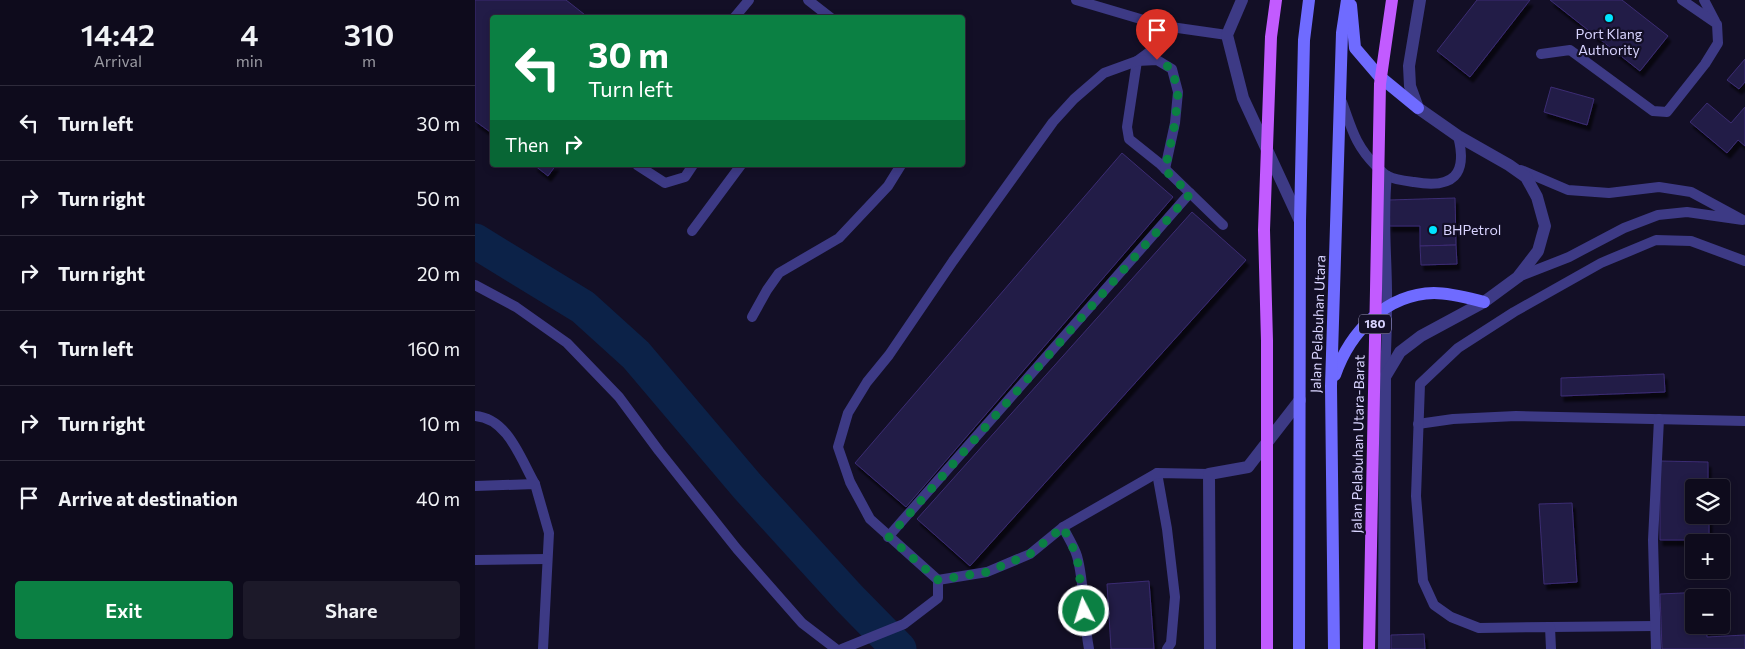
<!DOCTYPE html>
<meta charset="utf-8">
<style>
:root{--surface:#0e0b1c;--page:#1c1929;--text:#f1f3f6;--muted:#9b9ba3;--line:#2e2b3b;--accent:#0b8043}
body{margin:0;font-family:Commissioner,sans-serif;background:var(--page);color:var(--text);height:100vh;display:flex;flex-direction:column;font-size:19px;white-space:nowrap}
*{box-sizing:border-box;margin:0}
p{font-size:16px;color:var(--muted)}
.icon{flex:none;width:28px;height:28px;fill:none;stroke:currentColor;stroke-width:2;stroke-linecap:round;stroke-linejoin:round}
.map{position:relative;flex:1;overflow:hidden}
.panel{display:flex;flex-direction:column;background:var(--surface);width:475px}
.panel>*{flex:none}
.banner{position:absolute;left:15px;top:15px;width:475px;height:152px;border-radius:5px;box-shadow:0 2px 8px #0003,0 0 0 1px var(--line);background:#0b8043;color:#fff;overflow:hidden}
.buttons{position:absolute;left:1210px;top:479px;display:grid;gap:10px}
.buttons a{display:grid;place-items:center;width:45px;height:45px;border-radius:5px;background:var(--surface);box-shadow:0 2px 8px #0003,0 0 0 1px var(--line);font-size:25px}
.pin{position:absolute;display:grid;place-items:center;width:42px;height:42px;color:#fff;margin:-51px -21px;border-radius:50% 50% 50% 0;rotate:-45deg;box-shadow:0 0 5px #0007}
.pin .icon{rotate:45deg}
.me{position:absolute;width:55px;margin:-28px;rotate:355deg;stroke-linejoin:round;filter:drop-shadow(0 0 4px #0008)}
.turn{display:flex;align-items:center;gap:18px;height:105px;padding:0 15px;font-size:22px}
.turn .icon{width:65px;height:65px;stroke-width:2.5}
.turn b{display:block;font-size:35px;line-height:42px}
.then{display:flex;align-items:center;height:48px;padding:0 15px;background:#0003;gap:10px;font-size:19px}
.eta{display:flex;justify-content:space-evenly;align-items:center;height:85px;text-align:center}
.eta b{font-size:30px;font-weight:600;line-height:35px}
.button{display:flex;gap:10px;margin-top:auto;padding:10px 15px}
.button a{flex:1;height:58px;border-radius:5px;background:var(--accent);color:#fff;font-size:20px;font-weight:600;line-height:58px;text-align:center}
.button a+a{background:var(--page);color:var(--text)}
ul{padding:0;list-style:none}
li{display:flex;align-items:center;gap:15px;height:75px;padding:0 15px;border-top:1px solid var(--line)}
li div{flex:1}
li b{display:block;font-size:19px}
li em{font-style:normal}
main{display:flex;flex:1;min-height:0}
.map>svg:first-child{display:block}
</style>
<main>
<section class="panel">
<div class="eta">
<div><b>14:42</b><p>Arrival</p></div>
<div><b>4</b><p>min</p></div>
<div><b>310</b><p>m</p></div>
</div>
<ul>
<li><svg class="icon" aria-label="left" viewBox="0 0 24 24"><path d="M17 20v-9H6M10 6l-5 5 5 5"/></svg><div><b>Turn left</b></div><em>30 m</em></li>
<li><svg class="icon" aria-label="right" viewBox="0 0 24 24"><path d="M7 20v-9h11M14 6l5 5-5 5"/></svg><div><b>Turn right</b></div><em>50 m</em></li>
<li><svg class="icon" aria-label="right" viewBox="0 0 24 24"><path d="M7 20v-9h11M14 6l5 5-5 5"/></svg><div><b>Turn right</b></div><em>20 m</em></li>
<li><svg class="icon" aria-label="left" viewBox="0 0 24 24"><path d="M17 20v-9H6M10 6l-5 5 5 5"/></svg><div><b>Turn left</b></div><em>160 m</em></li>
<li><svg class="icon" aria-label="right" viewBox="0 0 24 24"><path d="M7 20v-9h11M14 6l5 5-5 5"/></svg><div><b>Turn right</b></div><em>10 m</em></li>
<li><svg class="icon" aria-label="arrive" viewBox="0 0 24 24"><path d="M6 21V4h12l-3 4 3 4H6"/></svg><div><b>Arrive at destination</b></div><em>40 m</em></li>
</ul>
<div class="button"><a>Exit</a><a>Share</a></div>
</section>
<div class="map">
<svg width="1270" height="649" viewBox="0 0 1270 649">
<defs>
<filter id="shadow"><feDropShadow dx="3" dy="5.5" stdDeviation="1" flood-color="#0009"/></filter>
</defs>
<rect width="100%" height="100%" fill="#130f26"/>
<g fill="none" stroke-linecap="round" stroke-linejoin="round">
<path stroke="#0c2248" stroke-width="35" d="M0,241l108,66 53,48 111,131 101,111 51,52"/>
</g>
<g fill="#241b47" stroke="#3b2d73" filter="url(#shadow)">
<path d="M0,0h91l23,18h-96v116l-18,-13z"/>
<path d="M1002,0h53l-60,77 -33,-26z"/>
<path d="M1075,0h72l46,36 -28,35z"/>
<path d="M1270,59v23l-6,7 -12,-9z"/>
<path d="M1076,87l43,12 -7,26 -43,-13z"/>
<path d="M1232,103l24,20 14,-16v39l-7,-6 -11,13 -37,-31z"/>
<path d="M647,153l51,44 -267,310 -51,-44z"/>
<path d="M59,165h22l-8,11z"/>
<path d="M980,198l1,47 -36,1v-20h-31v-26z"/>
<path d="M717,212l54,48 -276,306 -53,-47z"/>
<path d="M981,245l1,19 -36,1 -1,-19z"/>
<path d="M1189,374l1,18 -104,4v-18z"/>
<path d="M1185,461l48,1v26h-14v27h15v25h-49z"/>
<path d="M1097,503l5,79 -33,2 -5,-80z"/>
<path d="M674,581l5,68h-43l-4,-65z"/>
<path d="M1230,592v6h-11v27h12l1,12 38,-2v14h-83l-2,-55z"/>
<path d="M949,634l1,15h-34v-14z"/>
</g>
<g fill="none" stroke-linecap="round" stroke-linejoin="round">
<g stroke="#3d3a85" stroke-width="10">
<path d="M333,0l23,18"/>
<path d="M601,0l88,26 63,9"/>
<path d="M1229,0l11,21"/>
<path d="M259,18l15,-18"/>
<path d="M689,26l-12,24 -15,11 -10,66 2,12 30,24 64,62"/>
<path d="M1066,54l29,-4 83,61 14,1 38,-48 13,-21 -1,-19 -35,-24"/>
<path d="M867,102c10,27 13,43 34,64 4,3 7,8 12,10 7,4 18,5 26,6 39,7 54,-7 44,-46"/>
<path d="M162,165l28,18 20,-6 8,-12"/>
<path d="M217,231l49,-66"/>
<path d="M1043,277l51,-20 55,-29 34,-13 29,-3 56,8 -52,-28 -32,-5 -50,6 -41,-3 -47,-20"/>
<path d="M0,285l41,22 51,36 52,54 40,54 78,98 65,74 34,26"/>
<path d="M277,317l15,-27 12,-17 60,-35 49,-52 13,-21"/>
<path d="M910,377c1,-23 2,-46 2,-69 1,-44 -5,-88 0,-132"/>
<path d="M0,416c33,2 46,44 60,68"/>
<path d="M943,424l35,-5 63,-3 229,5"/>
<path d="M682,473l10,56 8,68 -4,46 -4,6"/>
<path d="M0,486l60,-2 14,49 -6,116"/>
<path d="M588,527c4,9 11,19 14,29 8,28 6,63 12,93"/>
<path d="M413,537l302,-344"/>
<path d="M0,560l72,-1"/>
<path d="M463,580l49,-8 43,-18 33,-27 94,-54 52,1"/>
<path d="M1075,627l105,-1"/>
<path d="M367,649l62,-25 34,-26v-18l-68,-61 -20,-37 -12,-35 10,-34 19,-31 22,-27 64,-94 100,-139 21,-23 30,-26 33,-12 20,-1 15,9 6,23 -3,31 -10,46"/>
<path d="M1076,649l-1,-22 -71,1 -28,-11 -17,-12 -11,-24 -7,-85 4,-112 38,-36 56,-36 87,-49 55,-23 35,1 54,20"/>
<path d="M1181,649l-3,-109 6,-121"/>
</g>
<g stroke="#3d3a85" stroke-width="12">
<path d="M767,0l-15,35 16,63 57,123"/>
<path d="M735,649l-1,-175 39,-7 52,-67"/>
<path d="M909,649l1,-272 15,-25 21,-16 63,-34 34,-25 20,-26 7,-25 -8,-29 -11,-20 -17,-12 -51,-29 -40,-28 -8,-22 -1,-20 11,-66"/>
</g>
<g stroke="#6f6bff" stroke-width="12">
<path d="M876,5l4,43 24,28 39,32"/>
<path d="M860,375c15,-43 51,-81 99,-82 17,0 34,5 50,9"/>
<path d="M824,649l1,-428 4,-181 5,-40"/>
<path d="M859,649l-3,-263 11,-353 5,-33"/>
</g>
<g stroke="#c25bff" stroke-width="12">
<path d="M792,649v-308l-3,-111 7,-193 5,-37"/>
<path d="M894,649l11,-565 12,-84"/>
</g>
</g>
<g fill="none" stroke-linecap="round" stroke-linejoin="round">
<path stroke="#0b8043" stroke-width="9" stroke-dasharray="0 16.2" d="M609,611l-7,-55 -14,-29 -33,27 -43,18 -49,8 -49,-43 301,-343 -25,-24 10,-47 3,-31 -6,-23 -15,-9"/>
</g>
<g fill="#00e5ff" stroke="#130f26" stroke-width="2">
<circle cx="1134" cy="18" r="5"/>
<circle cx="958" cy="230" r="5"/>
</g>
<g text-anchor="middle" stroke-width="4.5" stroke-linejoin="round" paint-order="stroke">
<rect fill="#130f26" stroke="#9e99be" stroke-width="1" x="884" y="314.5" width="32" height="19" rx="4"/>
<g font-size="12" font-weight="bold" fill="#d9d4ff">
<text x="900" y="328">180</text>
</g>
<g font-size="14" fill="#d9d4ff" stroke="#130f26">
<text x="1134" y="39">Port Klang<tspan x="1134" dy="16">Authority</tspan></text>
<text x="968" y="235" text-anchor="start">BHPetrol</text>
</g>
<g font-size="14" fill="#d9d4ff" stroke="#130f26">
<text transform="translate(843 324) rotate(-88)" y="5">Jalan Pelabuhan Utara</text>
<text transform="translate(883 444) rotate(-89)" y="5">Jalan Pelabuhan Utara-Barat</text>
</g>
</g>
</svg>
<div class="buttons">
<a><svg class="icon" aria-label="layers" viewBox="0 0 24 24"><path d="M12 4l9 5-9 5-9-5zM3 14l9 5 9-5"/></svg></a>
<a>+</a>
<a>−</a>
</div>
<div class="pin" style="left:682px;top:60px;background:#d93025"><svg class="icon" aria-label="arrive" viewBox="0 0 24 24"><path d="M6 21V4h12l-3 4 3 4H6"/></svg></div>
<svg class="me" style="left:609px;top:611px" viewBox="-20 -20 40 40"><circle r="17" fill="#0b8043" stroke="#fff" stroke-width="3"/><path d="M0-11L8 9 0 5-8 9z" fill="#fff"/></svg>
<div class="banner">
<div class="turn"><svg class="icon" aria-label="left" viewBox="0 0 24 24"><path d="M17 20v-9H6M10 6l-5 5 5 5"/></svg><div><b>30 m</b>Turn left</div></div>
<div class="then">Then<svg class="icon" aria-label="right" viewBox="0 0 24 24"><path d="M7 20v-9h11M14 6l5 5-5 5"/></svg></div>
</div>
</div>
</main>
